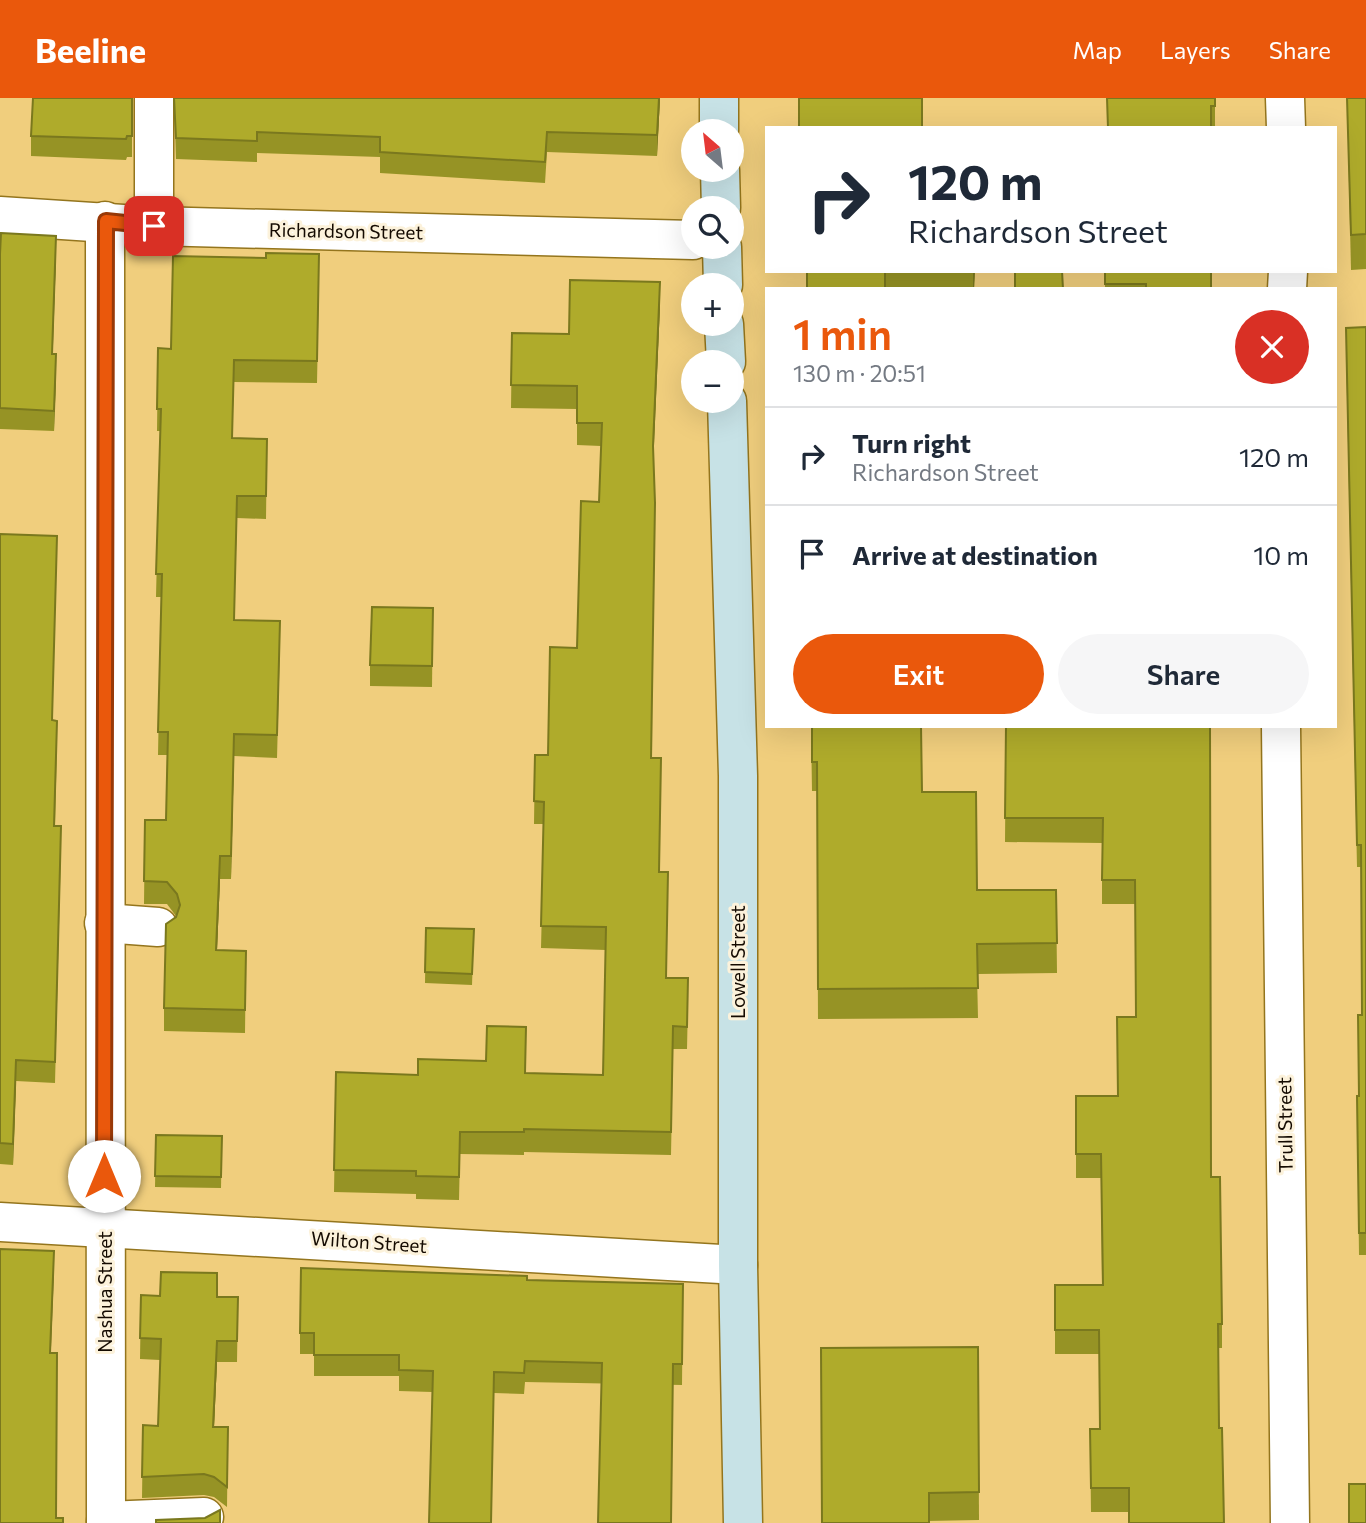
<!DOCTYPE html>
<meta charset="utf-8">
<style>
:root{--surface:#fff;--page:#f6f6f7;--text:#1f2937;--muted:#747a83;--line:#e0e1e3;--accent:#ea580c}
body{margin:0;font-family:Commissioner,sans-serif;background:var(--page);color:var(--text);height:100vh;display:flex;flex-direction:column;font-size:26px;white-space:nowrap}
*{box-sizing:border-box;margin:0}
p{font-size:23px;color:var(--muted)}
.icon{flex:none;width:38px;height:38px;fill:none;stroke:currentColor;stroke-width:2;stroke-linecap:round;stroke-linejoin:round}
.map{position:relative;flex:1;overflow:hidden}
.drawer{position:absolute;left:765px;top:189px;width:572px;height:441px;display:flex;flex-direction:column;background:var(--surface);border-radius:0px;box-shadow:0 7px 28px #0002}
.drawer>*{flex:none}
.guide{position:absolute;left:765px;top:28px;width:572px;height:147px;border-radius:0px;box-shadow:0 7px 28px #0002;background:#fff;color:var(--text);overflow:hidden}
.needle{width:46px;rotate:332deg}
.fabs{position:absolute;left:681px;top:21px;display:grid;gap:14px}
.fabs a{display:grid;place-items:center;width:63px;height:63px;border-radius:50%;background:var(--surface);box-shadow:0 7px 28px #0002;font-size:35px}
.pin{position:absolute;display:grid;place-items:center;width:60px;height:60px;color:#fff;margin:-30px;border-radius:14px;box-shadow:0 4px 10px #0006}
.me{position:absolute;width:77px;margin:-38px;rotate:0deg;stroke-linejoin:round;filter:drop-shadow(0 0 5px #0008)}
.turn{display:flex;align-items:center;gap:24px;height:147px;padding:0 28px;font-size:32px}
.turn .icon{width:91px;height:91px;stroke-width:2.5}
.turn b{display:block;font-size:49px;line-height:60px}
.round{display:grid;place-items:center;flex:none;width:74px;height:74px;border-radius:37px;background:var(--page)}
.headline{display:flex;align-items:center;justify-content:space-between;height:119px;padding:0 28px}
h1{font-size:42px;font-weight:600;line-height:52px;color:var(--accent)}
.primary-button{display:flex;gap:14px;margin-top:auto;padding:14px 28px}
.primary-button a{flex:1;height:80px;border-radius:42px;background:var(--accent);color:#fff;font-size:28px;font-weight:600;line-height:80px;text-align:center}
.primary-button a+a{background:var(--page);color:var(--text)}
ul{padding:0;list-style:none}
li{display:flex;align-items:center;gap:21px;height:98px;padding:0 28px;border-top:2px solid var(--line)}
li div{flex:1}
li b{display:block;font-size:26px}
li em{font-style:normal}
header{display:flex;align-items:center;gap:42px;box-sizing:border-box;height:98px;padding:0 35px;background:var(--accent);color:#fff}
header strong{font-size:33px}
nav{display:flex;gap:38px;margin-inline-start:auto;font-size:24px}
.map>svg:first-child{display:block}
</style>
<header>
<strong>Beeline</strong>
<nav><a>Map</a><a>Layers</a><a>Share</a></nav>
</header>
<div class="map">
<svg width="1366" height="1425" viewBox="0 0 1366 1425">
<rect width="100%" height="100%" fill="#f0ce7d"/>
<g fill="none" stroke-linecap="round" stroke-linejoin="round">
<g stroke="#94751d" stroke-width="41">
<g id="street">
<path d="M154,0v128"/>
<path d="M1285,0l1,30"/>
<path d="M0,118l154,10 539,14"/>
<path d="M105,123l1,1302"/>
<path d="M1287,191l1,-18"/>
<path d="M1281,628l9,797"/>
<path d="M104,825l54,4"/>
<path d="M0,1124l738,43"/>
<path d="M106,1423l98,-4"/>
</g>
</g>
<g stroke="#94751d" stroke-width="41">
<g id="secondary">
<path d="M719,0v33"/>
<path d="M720,72l1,38"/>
<path d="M722,149l1,38"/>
<path d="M724,226l2,38"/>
<path d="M727,303l11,375v489l5,258"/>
</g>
</g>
<use href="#street" stroke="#fff" stroke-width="38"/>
<use href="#secondary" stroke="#c7e2e6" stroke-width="38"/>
</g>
<g fill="#969325">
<path d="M132,0v59h-5l-1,3 -95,-4v-20z"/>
<path d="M174,0h486l-3,58 -110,-4 -2,31 -165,-10v-16l-123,-4v9l-81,-3z"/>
<path d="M1215,0v30h-108z"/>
<path d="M1347,0h19v171l-15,1z"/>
<path d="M0,156l56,3 -4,97 4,21 -2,56 -54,-2z"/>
<path d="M806,173h169l-1,18h-167z"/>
<path d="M1105,173l106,18h-106z"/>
<path d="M319,179l-2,106 -83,-1 -2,56 35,1 -1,80 -29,-1 -3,102 46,23 -3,115 -43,-2 -3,123h-11l-3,71 29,1 -1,82 -81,-2v-23l12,-92 -9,-12h-23l1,-84h21l1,-65h-9l3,-158h-5l4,-166h-3l1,-83 13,1z"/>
<path d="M660,207l-7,152 -1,301 9,23 -2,91 7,106 22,23 -1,48h-14l-2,106 -147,-3v3l-64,-1 -1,46 -43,-1v-5l-82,-2 2,-120 82,3 108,-2 77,2 3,-125 -65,-2 3,-124h-10l1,-69h13l29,-107 22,-146 2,-56 -24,-1v-36l-66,-1 1,-75 57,1z"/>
<path d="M1366,229v928h-7l-2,-159h2l3,-81 -1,-148h-4l-11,-517z"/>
<path d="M0,436l53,186 4,22 -2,84 6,21 -6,236 -39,-2 -3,84 -13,-1z"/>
<path d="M433,510l-1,79 -62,-1v-21z"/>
<path d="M811,628l111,66 55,98h79l1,83 -80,1 1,44 -160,1 -1,-228h-5z"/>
<path d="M1006,628h204l1,451 11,90v81h-4l-89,164h-38l-1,-83h10l-1,-75h-44v-69h47l-1,-107h-25v-82h42l18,-79 -1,-113h-33v-61l-97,-1z"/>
<path d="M426,830l48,1 -2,56 -47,-2z"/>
<path d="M156,1037l66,1 -1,52 -66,-1z"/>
<path d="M527,1182l156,4 -1,101 -157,-3 -1,12 -30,-1 -3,130h-62l3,-131 -33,-1v-15h-85v-22h-14v-21z"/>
<path d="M141,1197l97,2 -1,65h-20l-3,65h14l-1,80 -13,-10 -10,-2 -62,3 1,-73 15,1 2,-66 -20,-1z"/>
<path d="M978,1249l1,173 -157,3z"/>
</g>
<g fill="#7a781e">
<path d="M659,0h1l-3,58v-21z"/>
<path d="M56,138v21l-4,118v-21z"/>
<path d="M973,173h2l-1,18h-1z"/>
<path d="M660,184v23l-7,163v-22z"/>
<path d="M56,256v21l-2,56v-20z"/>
<path d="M234,636v22l-3,123v-23z"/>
<path d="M220,758v23l-4,94v-23z"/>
<path d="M16,962v21l-3,84v-21z"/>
<path d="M54,1153v21l-4,101v-20z"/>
<path d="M217,1243v21l-4,86v-21z"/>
</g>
<g fill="#afab2b" stroke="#7a781e" stroke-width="2">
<path d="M33,0h99v38h-5l-1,3 -95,-3z"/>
<path d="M174,0h485l-2,37 -110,-3 -2,30 -165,-10v-15l-123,-5v9l-81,-3z"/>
<rect x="799" y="0" width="123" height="30"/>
<path d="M1107,0h108v8h-4v22h-103z"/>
<path d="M1347,0h19v136l-15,1z"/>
<path d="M1,135l55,3 -4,118h4l-2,57 -54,-3v-154z"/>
<path d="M266,155l53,1 -2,107 -83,-1 -2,78 35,1 -1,57h-29l-3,124 46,1 -3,114 -43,-1 -3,122h-11l-4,94 30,1 -1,59 -81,-2 2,-84 10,-7 4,-12 -3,-11 -10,-12 -23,-1 1,-61h21l2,-88h-10l4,-158h-6l5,-165h-4l1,-61 13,1 2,-93 93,2z"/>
<rect x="807" y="173" width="78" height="18"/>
<path d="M1015,173h47l1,18h-48z"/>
<path d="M1105,173h106v18h-65v-5h-41z"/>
<path d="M570,182l90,2 -7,164 2,57 -4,255h10l-2,114h9l-2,106h22l-1,49 -14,-1 -2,106 -147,-3v3h-64l-1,45 -43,-1v-5l-82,-1 2,-98 82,3v-16l68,2 1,-35 39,1 -1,46 78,2 3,-148 -65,-1 3,-124 -10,-1 1,-46h13l2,-108 27,1 4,-147 18,1 3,-79h-25v-37l-66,-1 1,-52 57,1z"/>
<path d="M1366,229v906h-7l-2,-137h2l-1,-81h4l-1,-170h-4l-11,-517z"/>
<path d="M0,436l57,2 -5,184 5,1 -3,105h7l-6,236 -39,-2 -3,84 -13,-1z"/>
<path d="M372,509l61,1 -1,58 -62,-1z"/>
<path d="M812,628h109l1,66h54l1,98h79l1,53 -80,1 1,44 -160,1 -1,-227h-5z"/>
<path d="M1006,628h204l1,451h9l2,147h-4l1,104h3l2,95h-95v-35h-38l-1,-59h10l-1,-99h-44v-45h48l-2,-131h-25v-58h42l-1,-79h19l-1,-137h-33l1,-62h-98z"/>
<path d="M426,830l48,1 -2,45 -47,-2z"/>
<path d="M156,1037l66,1 -1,41 -66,-1z"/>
<path d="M0,1151l54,2 -4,102h7l-1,165h7v5h-63z"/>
<path d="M301,1170l226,8v4l156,4 -1,80h-9l-2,159h-73l4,-160 -77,-2 -1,12 -30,-1 -3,151h-62l4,-152 -34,-1v-15h-85v-22h-14z"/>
<path d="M161,1174l56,1v24h21l-1,44h-20l-4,86h15l-1,60 -13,-10 -10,-3 -62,3 1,-52 15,1 3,-87 -21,-1 1,-43 19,1z"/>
<path d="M978,1249l1,145 -50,1v30h-107l-1,-175z"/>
<rect x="1349" y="1386" width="17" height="39"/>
<path d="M220,1412v13h-64v-3l49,-2z"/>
</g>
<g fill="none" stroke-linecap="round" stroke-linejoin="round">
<g stroke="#983908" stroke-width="18">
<path id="route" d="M104,1078l2,-955 48,5"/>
</g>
<use href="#route" stroke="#ea580c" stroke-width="12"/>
</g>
<g text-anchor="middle" stroke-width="6" stroke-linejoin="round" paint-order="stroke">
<g font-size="19" fill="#140a00" stroke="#fcf2db">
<text transform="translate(346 133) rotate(1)" y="7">Richardson Street</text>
<text transform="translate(738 864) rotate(-90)" y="7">Lowell Street</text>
<text transform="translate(1285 1027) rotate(-91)" y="7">Trull Street</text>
<text transform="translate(369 1144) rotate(4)" y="7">Wilton Street</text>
<text transform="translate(105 1194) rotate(-90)" y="7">Nashua Street</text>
</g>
</g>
</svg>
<div class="fabs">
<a><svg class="needle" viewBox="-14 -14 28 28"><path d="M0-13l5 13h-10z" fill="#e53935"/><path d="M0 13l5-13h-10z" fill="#747a83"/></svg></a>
<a><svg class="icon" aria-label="search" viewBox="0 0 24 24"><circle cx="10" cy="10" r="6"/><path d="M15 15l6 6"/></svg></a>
<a>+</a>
<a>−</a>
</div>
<div class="pin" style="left:154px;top:128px;background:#d93025"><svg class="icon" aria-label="arrive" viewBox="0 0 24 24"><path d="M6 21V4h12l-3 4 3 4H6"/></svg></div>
<svg class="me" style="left:104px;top:1078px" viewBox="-20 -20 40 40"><circle r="19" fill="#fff"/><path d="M0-13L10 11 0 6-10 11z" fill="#ea580c"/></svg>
<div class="guide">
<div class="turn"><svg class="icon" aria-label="right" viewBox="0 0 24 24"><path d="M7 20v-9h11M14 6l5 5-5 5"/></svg><div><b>120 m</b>Richardson Street</div></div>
</div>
<section class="drawer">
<div class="headline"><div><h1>1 min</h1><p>130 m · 20:51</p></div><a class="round" style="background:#d93025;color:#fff"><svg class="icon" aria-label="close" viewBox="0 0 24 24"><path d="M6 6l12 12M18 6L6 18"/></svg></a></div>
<ul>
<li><svg class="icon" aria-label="right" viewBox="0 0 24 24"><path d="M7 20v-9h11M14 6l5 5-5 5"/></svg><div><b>Turn right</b><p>Richardson Street</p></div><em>120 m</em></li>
<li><svg class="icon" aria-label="arrive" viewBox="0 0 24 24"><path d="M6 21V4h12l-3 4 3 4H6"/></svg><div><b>Arrive at destination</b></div><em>10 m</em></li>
</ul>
<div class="primary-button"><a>Exit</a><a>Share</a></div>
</section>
</div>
